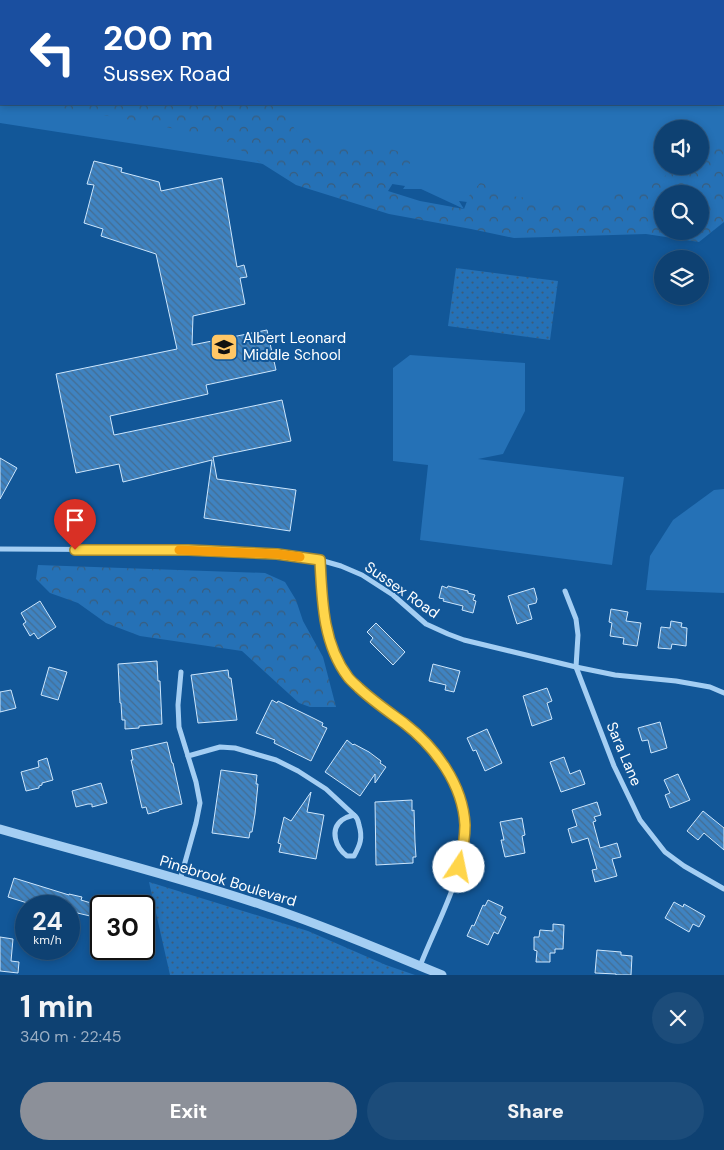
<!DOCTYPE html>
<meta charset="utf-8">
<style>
:root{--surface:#0e4172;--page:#1c4c7a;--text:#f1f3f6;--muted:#9bafc4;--line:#2e5a84;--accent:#8c9099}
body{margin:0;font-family:"DM Sans",sans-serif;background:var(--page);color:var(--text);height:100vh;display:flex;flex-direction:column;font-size:19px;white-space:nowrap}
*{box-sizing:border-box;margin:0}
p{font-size:16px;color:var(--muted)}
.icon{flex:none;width:28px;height:28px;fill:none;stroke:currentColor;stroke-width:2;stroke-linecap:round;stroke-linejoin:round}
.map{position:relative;height:975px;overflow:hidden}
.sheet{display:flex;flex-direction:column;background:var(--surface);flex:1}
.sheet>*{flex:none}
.hud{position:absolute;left:0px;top:0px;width:725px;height:105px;box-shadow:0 2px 8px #0003,0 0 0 1px var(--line);background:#1a4fa0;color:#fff;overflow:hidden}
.fabs{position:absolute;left:654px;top:120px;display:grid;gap:10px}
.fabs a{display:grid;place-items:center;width:55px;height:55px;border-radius:50%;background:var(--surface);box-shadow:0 2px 8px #0003,0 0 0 1px var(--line);font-size:25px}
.speed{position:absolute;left:15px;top:895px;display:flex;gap:10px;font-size:25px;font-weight:700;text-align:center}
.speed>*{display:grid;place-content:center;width:65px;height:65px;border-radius:50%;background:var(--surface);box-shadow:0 2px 8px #0003,0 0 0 1px var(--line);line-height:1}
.speed small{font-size:12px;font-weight:400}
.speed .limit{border:2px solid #111;border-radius:8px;background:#fff;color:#111}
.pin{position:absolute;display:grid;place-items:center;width:42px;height:42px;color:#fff;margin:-51px -21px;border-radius:50% 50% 50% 0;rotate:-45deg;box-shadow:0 0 5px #0007}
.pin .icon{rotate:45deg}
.me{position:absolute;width:55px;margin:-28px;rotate:11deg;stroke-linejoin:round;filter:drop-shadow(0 0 4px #0008)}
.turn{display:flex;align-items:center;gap:18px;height:105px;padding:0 20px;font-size:22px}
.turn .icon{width:65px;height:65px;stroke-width:2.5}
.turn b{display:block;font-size:35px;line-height:42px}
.round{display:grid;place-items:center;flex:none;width:52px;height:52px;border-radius:26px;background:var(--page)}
.summary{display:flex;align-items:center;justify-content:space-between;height:85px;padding:0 20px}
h1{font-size:30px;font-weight:800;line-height:38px}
.cta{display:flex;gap:10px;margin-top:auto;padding:10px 20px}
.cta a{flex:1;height:58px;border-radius:30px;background:var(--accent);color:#fff;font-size:20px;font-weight:800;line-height:58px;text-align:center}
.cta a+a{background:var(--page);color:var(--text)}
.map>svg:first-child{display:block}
</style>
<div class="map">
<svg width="724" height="975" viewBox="0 0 724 975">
<defs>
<pattern id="forest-crowns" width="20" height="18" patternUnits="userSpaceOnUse" patternTransform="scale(1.25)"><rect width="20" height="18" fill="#2571b6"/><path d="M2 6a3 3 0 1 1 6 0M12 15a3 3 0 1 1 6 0" fill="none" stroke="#3a5d7c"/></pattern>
<pattern id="park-dots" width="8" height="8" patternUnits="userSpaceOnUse" patternTransform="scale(1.25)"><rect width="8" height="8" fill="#2571b6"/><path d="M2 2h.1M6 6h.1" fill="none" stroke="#3a5d7c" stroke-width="1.8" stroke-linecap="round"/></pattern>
<pattern id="building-back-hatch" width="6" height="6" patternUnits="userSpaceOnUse" patternTransform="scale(1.25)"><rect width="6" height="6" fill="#3f83c1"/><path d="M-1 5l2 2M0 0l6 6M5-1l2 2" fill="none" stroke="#446d92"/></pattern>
</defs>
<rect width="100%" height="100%" fill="#125798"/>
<g fill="#2571b6" fill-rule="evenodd">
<path d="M0,0h724v172l-24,22h-38v32l-203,-25 5,8 -43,-20h-18l2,-3 -405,-63zM1,1h723v103h-723zM662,129h38v37h-38z"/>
<path d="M410,355l115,8v48l-22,43 -25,5 146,18 -12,88 -192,-25 8,-75 -35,-4v-93z"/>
<path d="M724,489v104l-78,-3 4,-34 23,-36 41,-30z"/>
</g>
<g fill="url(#forest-crowns)" fill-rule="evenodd">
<rect x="0" y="2" width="1" height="93"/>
<path d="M39,104h237l22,29 12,5 47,14 27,-5 33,10 -17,15 -12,19 32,10 44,8 5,-13 11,-13 19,3 12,10 70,9 71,-21 29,-18h19v-11l24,-15v82l-25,20 -53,-8 -132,4 -43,-9 -82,-15 -93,-29 -68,-43 -74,-18zM662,194h38v37h-38z"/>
<path d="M38,565l227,8 20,9 11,18 7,21 20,36 13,50h-26l-11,-4 -57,-52 -102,-15 -34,-13 -28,-20 -28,-10 -14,-14z"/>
</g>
<g fill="url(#park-dots)">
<path d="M456,268l102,13 -8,59 -102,-14z"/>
<path d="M149,882l159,49 78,34 29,10h-245z"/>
</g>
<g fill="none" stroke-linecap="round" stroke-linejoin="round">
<path stroke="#96caf6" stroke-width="4" d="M531,0l1,1"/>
</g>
<g fill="url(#building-back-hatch)" stroke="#cce6fd">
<path d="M94,161l28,7 -1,4 38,10 2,9 61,-13 15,89 7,-2 3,12 -7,1 5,26 -52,12 -1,29 75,-15 9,40 -70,15 2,9 -98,22 4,19 168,-35 9,41 -78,16 4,22 79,11 -6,41 -86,-13 8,-58 -89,22 -4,-18 -43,9 -20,-99 121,-25 -21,-95 -55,-18 2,-7 -19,-6 10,-38 -7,-1z"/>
<path d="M0,458l17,10 -17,31z"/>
<path d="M442,586l5,2 1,-2 20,5v2l7,2 -2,5 3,1 -3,12 -11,-3 1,-4 -20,-5 1,-2 -5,-1z"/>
<path d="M534,588l3,11 -1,4 -8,2 4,14 -15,5 -9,-28z"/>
<path d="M40,601l16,26 -18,12 -4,-6 -4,3 -7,-12 3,-2 -5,-9z"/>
<path d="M611,609l17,3 -2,9 15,2 -4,23 -14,-2 1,-6 -14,-2 2,-13 -3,-1z"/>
<path d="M671,621l11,2 -1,4 6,1 -1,18 -14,-2 -1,5 -13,-1 3,-21 9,1z"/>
<path d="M376,623l29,29 -12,13 -23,-23 3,-4 -6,-6z"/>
<path d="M157,661l1,20h2l2,43 -23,2v2l-14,1v-9h-3l-1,-17h-1l-2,-39z"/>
<path d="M433,664l27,7 -6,21 -9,-2 1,-5 -17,-4z"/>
<path d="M49,667l18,5 -9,28 -17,-5z"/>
<path d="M228,670l1,8h2l6,42 -39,3 -7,-48z"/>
<path d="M547,688l5,13 -5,2 5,16 -20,7 -9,-30z"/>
<path d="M11,690l5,18 -16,4v-20z"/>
<path d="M272,700l5,3 1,-2 31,15 14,7 -1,3 5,2 -16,33 -37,-18 1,-3 -19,-7z"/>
<path d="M660,722l7,26 -16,5 -3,-13 -6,1 -4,-13z"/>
<path d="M487,729l15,34 -17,8 -9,-21 -3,1 -6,-13z"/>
<path d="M347,740l6,5 1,-1 15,8 12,9 -1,2 6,4 -11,16v-9l-15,22 -35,-24z"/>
<path d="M167,742l5,21h1l9,41 -23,6v1l-11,3 -2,-7 -4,1 -11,-48h2l-2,-10z"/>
<path d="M564,757l6,17 10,-4 5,14 -24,8 -11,-30z"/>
<path d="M47,758l6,22 -11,3v2l-3,1v2l-13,3 -5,-19 18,-5 -1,-6z"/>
<path d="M221,770l36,5 -1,9h2l-3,30 -3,18h-2l-1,6 -37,-5z"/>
<path d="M678,774l12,26 -20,8 -5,-13 5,-2 -6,-13z"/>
<path d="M101,783l6,20 -15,4v-3h-4l-12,3 -4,-16z"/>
<path d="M311,792l-4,20 17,3 -8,44 -37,-7 2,-8 -3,-1 6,-26 7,4z"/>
<path d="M412,800v11l2,-1 1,32 1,15h-3v6l-37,2 -1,-63z"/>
<path d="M597,802l4,13 -7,2 2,4 -3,1 7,26 17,-5 4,14 -9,2 5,17 -22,6 -3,-12 5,-1 -9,-31 -16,5 -4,-14 9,-3 -5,-16z"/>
<path d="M703,811l21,17v22l-20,-17 -6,7 -11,-9z"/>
<path d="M522,818l3,17 -3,1 3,17 -20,4 -4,-17h3l-4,-18z"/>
<path d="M14,878l55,17v-1l13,3 -1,3 20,6v11l-11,-3v2l-21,-5v-5h-32l-29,-9z"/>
<path d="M488,900l15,7 -3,7 6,3 -8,17 -4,-2 -6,13 -21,-9 5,-11 2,1 9,-21 2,1z"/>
<path d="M674,902l9,5 1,-3 21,12 -6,11 -6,-3 -4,8 -24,-14z"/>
<path d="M553,924l11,1 -1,24h-8v4h-5v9h-14l1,-11 -3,-1v-13h5l1,-7 13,1z"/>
<path d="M0,937l13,2 -2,22 8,1 -1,11 -18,-2z"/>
<path d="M597,950l24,2v3l11,1 -1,19h-15v-1l-21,-1z"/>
</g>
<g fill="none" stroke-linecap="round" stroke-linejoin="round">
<g stroke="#a4cef3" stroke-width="5">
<path d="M0,549l189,1 88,4 43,6 21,6 21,9 31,20 33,29 22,10 16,6 112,27 39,8 61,6 34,6 14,6"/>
<path d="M320,560c1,28 2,72 15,97 4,7 9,16 15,22 16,18 37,31 56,45 23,19 43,43 52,72 3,10 6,20 7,30 1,48 -28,96 -45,140"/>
<path d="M565,591l11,28 2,16 -2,32 38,99 26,54 25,32 19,14 40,23"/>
<path d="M188,756l32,-9 15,1 41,12 22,11 28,18 28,26"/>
<path d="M354,815c4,3 4,6 5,10 4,13 1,20 -5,31h-7c-11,-8 -18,-26 -5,-36 3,-2 8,-4 12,-5z"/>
<path d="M180,880l16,-57 4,-20 -4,-21 -17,-55 -1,-22 3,-33"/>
</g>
<path stroke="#a4cef3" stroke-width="9" d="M0,829c87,25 176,47 262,76 62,20 121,46 180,70"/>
</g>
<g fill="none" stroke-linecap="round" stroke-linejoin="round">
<g stroke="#a68a30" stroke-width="12">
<path id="route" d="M75,550h113l89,4 43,6c2,41 3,84 28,117 3,4 7,7 11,11 14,13 30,24 45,35 31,24 59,61 61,102 0,14 -3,29 -6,42"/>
</g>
<use href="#route" stroke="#ffd54a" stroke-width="9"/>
<path stroke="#f59e0b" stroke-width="9" d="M179,550l98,4 23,3"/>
</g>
<defs>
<g id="school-square" transform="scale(1.4375)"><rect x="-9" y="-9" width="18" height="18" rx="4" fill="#ffc766" stroke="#125798"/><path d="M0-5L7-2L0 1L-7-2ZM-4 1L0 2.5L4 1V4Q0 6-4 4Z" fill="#111"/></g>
</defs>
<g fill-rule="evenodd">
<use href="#school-square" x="224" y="347"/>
</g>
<g text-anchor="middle" stroke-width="4" stroke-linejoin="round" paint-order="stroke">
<g font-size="15" fill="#fff" stroke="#125798" text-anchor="start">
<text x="243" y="343">Albert Leonard<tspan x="243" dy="17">Middle School</tspan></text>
</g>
<g font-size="15" fill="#fff" stroke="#125798">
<text transform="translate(402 590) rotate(35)" y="5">Sussex Road</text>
<text transform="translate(624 754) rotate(67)" y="5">Sara Lane</text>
<text transform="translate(228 881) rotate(17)" y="5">Pinebrook Boulevard</text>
</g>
</g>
</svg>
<div class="fabs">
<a><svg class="icon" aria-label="sound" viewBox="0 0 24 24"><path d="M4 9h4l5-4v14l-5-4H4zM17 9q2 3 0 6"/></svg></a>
<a><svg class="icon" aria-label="search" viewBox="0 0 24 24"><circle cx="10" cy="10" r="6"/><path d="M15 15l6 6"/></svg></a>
<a><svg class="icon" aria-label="layers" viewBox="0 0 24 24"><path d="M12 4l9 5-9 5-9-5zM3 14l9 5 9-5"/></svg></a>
</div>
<div class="speed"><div>24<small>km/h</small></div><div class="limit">30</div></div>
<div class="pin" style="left:75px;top:550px;background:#d93025"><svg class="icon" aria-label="arrive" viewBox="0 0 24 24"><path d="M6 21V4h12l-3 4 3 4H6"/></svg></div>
<svg class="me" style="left:459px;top:867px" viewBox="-20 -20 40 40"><circle r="19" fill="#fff"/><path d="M0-13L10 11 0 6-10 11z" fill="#ffd54a"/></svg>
<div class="hud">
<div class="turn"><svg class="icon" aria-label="left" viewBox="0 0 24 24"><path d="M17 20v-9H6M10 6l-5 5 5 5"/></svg><div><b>200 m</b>Sussex Road</div></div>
</div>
</div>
<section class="sheet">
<div class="summary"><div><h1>1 min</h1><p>340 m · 22:45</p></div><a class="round"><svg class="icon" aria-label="close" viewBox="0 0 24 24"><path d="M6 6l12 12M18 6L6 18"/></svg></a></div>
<div class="cta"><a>Exit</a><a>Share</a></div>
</section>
